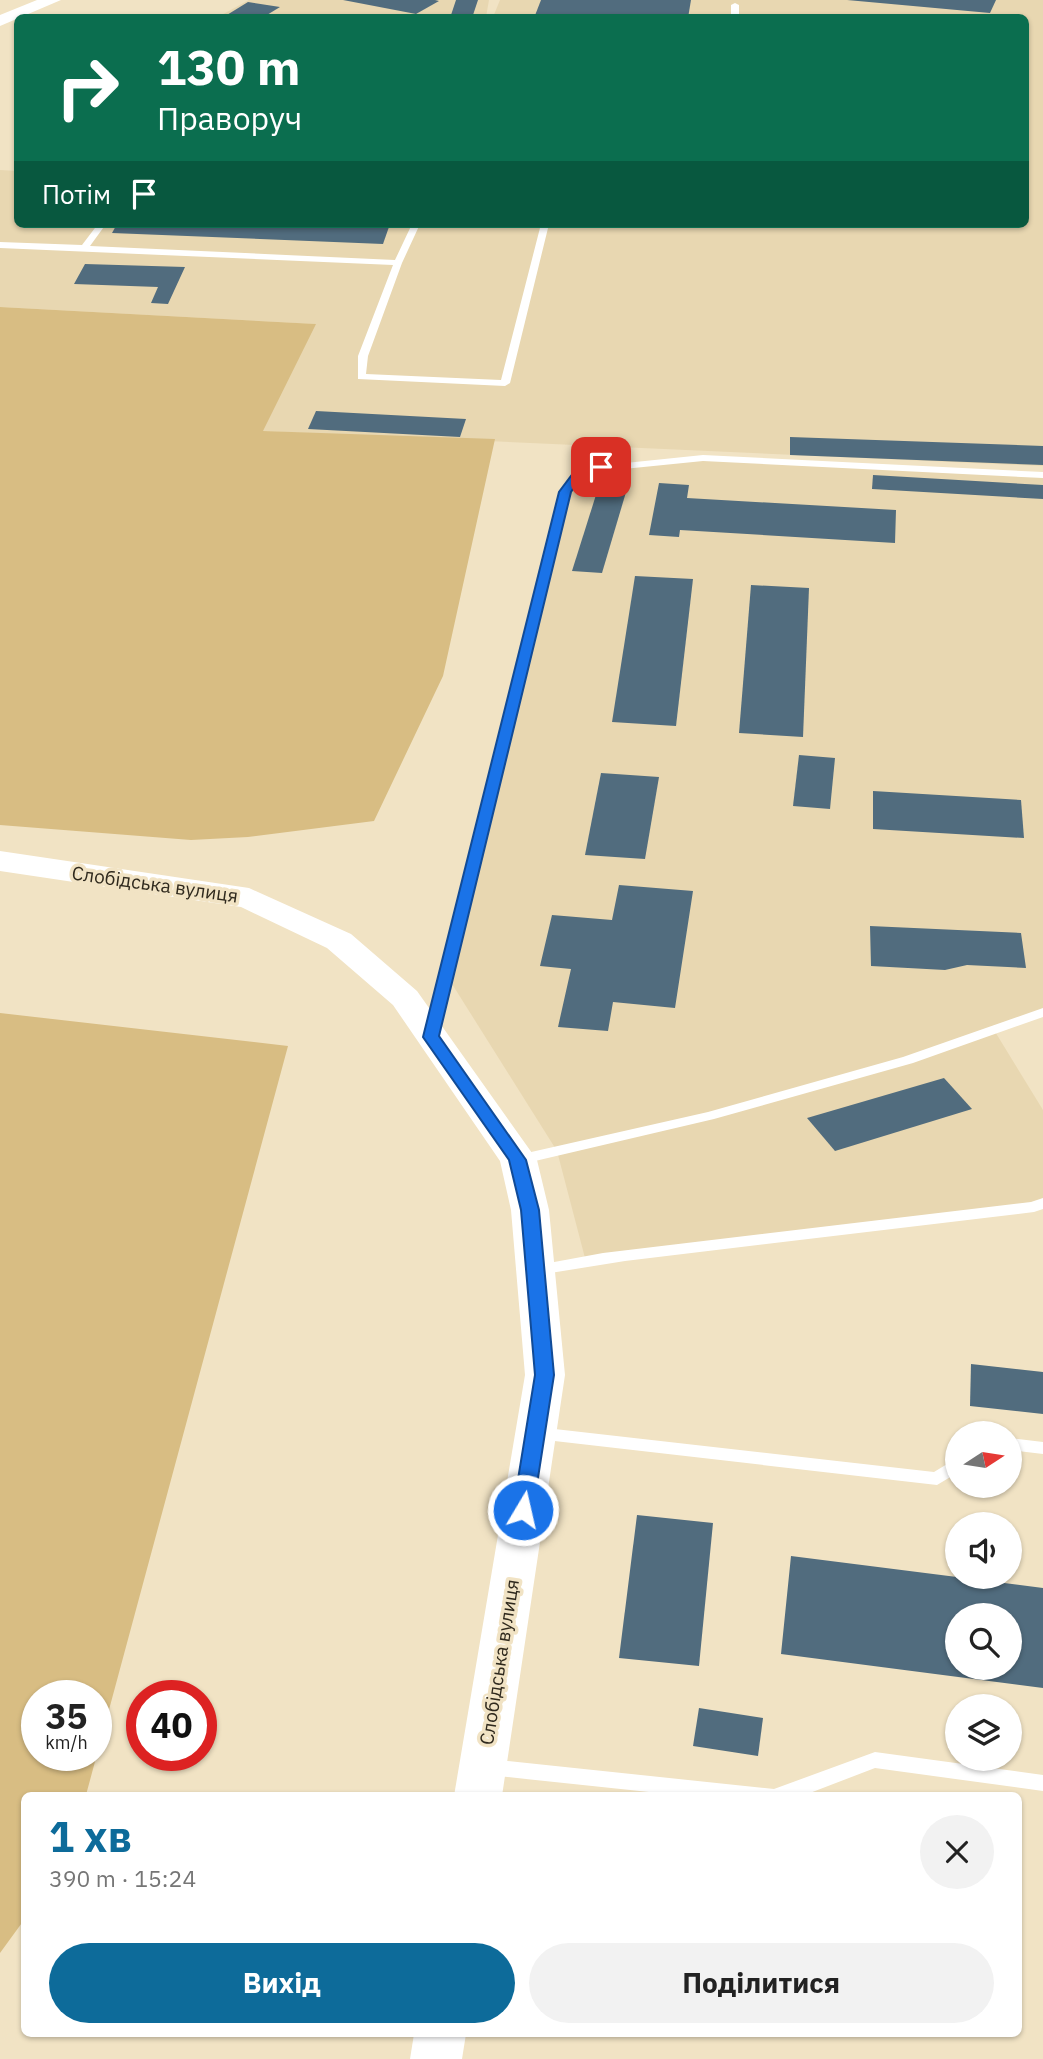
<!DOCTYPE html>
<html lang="uk">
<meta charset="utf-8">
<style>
:root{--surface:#fff;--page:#f2f2f2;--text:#222;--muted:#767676;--accent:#0d6b9a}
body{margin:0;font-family:"IBM Plex Sans",sans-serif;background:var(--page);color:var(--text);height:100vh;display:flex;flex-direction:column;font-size:26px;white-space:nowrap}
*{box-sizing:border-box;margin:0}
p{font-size:23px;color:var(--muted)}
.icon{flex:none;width:38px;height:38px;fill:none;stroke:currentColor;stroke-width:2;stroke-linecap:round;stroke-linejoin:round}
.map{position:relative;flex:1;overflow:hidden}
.details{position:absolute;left:21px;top:1792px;width:1001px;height:245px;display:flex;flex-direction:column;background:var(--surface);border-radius:10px;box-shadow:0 2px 5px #0004}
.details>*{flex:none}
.guide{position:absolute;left:14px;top:14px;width:1015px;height:214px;border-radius:10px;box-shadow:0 2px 5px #0004;background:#0b6e4f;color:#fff;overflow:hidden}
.needle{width:46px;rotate:78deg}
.tools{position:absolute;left:945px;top:1421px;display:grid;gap:14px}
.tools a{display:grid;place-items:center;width:77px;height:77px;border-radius:50%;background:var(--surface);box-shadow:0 2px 5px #0004;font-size:35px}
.speed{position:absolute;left:21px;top:1680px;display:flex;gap:14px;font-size:35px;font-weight:700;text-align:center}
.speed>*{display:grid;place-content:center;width:91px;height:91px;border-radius:50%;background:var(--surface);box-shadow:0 2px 5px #0004;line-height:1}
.speed small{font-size:18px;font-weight:400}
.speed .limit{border:10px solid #d22;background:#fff;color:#111}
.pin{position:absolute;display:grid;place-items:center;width:60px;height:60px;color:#fff;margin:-30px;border-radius:14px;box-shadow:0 4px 10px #0006}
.me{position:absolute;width:77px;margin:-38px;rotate:9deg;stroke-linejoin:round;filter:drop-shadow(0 0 5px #0008)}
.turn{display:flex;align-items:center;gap:24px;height:147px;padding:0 28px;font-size:32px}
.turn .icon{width:91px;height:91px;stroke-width:2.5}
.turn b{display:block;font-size:49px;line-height:60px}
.then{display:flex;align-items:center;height:66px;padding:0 28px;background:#0003;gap:14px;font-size:26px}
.round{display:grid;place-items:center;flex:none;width:74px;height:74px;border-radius:37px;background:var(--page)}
.overview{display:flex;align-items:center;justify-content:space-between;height:119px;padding:0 28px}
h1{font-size:42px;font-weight:700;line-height:52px;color:var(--accent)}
.primary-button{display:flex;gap:14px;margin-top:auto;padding:14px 28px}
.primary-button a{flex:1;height:80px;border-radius:42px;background:var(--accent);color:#fff;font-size:28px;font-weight:700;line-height:80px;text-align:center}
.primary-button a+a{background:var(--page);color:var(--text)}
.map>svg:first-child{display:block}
</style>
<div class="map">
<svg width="1043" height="2059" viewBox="0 0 1043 2059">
<rect width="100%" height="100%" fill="#f1e3c4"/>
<g fill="#e8d7b1">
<path d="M249,0h240l-3,17 -270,1z"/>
<path d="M500,0h543v466l-781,-35 53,-107 -315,-17v-137l17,1 1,53h1008v-206l-533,-1z"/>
<path d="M703,458l340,17v537l-49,18 49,80v93l-458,55 -28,-107 -110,-175 118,-484 16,-22z"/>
</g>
<g fill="#d8bd83" fill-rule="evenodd">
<path d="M0,307l316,17 -53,107 232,8 -52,237 -69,145 -126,16 -57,3 -191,-15z"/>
<path d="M0,1013l288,33 -202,749 -62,1v124l-24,33zM37,1696h59v59h-59z"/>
</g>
<g fill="#516c7e" fill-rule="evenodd">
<path d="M343,0h92l4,1 -23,13z"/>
<path d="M456,0h22l-6,18h-22z"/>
<path d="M541,0h150l-3,18h-154z"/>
<path d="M847,0h149l-6,13z"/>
<path d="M248,2l32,5 -18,11h-40z"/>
<path d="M117,224h273l-7,20 -271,-11z"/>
<path d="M85,264l100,3 -17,37 -17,-1 7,-16 -84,-3z"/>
<path d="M316,411l150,8 -6,18 -152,-8z"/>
<path d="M790,437l253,9v19l-253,-10z"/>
<path d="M873,475l170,10v14l-171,-10z"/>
<path d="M601,479l28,3 -27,91 -30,-2z"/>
<path d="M659,483l30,2 -2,13 209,12 -1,33 -215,-13 -1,7 -30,-2z"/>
<path d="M635,576l58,3 -17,147 -64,-4z"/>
<path d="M751,585l58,3 -6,149 -64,-4z"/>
<path d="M799,755l36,3 -5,51 -37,-3z"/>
<path d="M601,773l58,4 -14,82 -60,-4z"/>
<path d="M873,791l148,9 3,38 -151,-9z"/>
<path d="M619,885l74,6 -18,117 -62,-6 -5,29 -50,-4 13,-58 -31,-3 12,-51 60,5z"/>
<path d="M870,926l151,7 5,35 -59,-3 -22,5 -74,-4z"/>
<path d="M944,1078l28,31 -137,42 -28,-33z"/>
<path d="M971,1364l72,8v42l-73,-8z"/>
<path d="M637,1515l76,8 -14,143 -80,-8z"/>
<path d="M791,1556l252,32v100l-262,-34zM957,1615h53v53h-53z"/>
<path d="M699,1708l64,10 -5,38 -65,-10z"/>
</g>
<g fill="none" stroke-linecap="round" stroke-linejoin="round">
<g fill="#fff" fill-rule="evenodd">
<path d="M735,3l4,2v13h-8v-13z"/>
<path d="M98,224h8l-16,22 305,14 17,-36h8l-18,39 -34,93 -2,18 135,6 40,-156h8l-39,159 -5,3 -147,-7v-23l35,-91 -393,-17v-6l82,3z"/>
<path d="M703,455l340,17v6l-340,-17 -119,12 -14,19 -131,543 -7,4 -5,-1 -2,-3 135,-543 17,-24z"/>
<path d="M1043,1008v9l-130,46 -199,56 -196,46 -7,-5 7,-5 190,-43 195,-55z"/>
<path d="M1043,1198v11l-9,3 -409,49 -87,14 -6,-1 -2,-4 2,-4 6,-1 65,-12 428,-51z"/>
<path d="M537,1427l397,45 23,-14v15l-20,12 -400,-46 -6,-2 -2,-4 2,-4z"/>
<path d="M1010,1438l33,4v12l-33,-4z"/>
<path d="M875,1752l168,23v16l-168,-23 -73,28h-115l-199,-21 -7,-2 -3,-6 3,-6 7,-2 286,30z"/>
</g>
<g fill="#fff" fill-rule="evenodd">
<path d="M37,0h24l-61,26v-11z"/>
<path d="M0,851l249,37 102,46 66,57 120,169 12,50 16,165 -63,421h-48l71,-421 -14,-165 -11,-49 -107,-156 -66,-57 -86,-41 -241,-36z"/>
<path d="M414,2034h52l-4,25h-52z"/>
</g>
</g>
<path fill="#1a73e8" stroke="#114b97" stroke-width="2" d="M601,464l6,3 -2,3 -21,3 -13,19 -132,544 87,124 13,50 15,165 -21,135 -3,5h-14l-3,-5 22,-135 -14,-165 -12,-50 -86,-123 136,-545 18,-24z"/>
<g text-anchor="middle" stroke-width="7" stroke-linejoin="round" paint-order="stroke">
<g font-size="19" fill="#2f291d" stroke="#f1e3c4">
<text transform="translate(155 884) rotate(8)" y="7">Слобідська вулиця</text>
<text transform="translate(499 1662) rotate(-81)" y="7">Слобідська вулиця</text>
</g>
</g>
</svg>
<div class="tools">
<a><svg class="needle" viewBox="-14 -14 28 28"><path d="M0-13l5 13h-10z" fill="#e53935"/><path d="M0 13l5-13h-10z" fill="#767676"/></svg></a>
<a><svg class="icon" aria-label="sound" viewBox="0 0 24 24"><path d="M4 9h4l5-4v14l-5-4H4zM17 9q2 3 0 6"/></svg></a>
<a><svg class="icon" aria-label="search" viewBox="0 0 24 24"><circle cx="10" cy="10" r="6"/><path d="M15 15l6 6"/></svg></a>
<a><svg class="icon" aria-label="layers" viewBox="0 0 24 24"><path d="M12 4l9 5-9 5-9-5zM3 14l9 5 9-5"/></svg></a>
</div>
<div class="speed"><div>35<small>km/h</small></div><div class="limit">40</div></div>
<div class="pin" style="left:601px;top:467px;background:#d93025"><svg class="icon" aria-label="arrive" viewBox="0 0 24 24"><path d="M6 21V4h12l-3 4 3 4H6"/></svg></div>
<svg class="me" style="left:523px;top:1510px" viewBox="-20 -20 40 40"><circle r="17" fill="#1a73e8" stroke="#fff" stroke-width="3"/><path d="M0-11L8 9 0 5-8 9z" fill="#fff"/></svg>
<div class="guide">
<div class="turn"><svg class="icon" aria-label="right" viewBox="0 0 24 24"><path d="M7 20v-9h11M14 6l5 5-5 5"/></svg><div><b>130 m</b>Праворуч</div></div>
<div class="then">Потім<svg class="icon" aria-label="arrive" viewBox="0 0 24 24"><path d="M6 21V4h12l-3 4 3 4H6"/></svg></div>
</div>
<section class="details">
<div class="overview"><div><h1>1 хв</h1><p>390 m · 15:24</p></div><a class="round"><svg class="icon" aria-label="close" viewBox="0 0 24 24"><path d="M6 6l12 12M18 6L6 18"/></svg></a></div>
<div class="primary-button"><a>Вихід</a><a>Поділитися</a></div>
</section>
</div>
